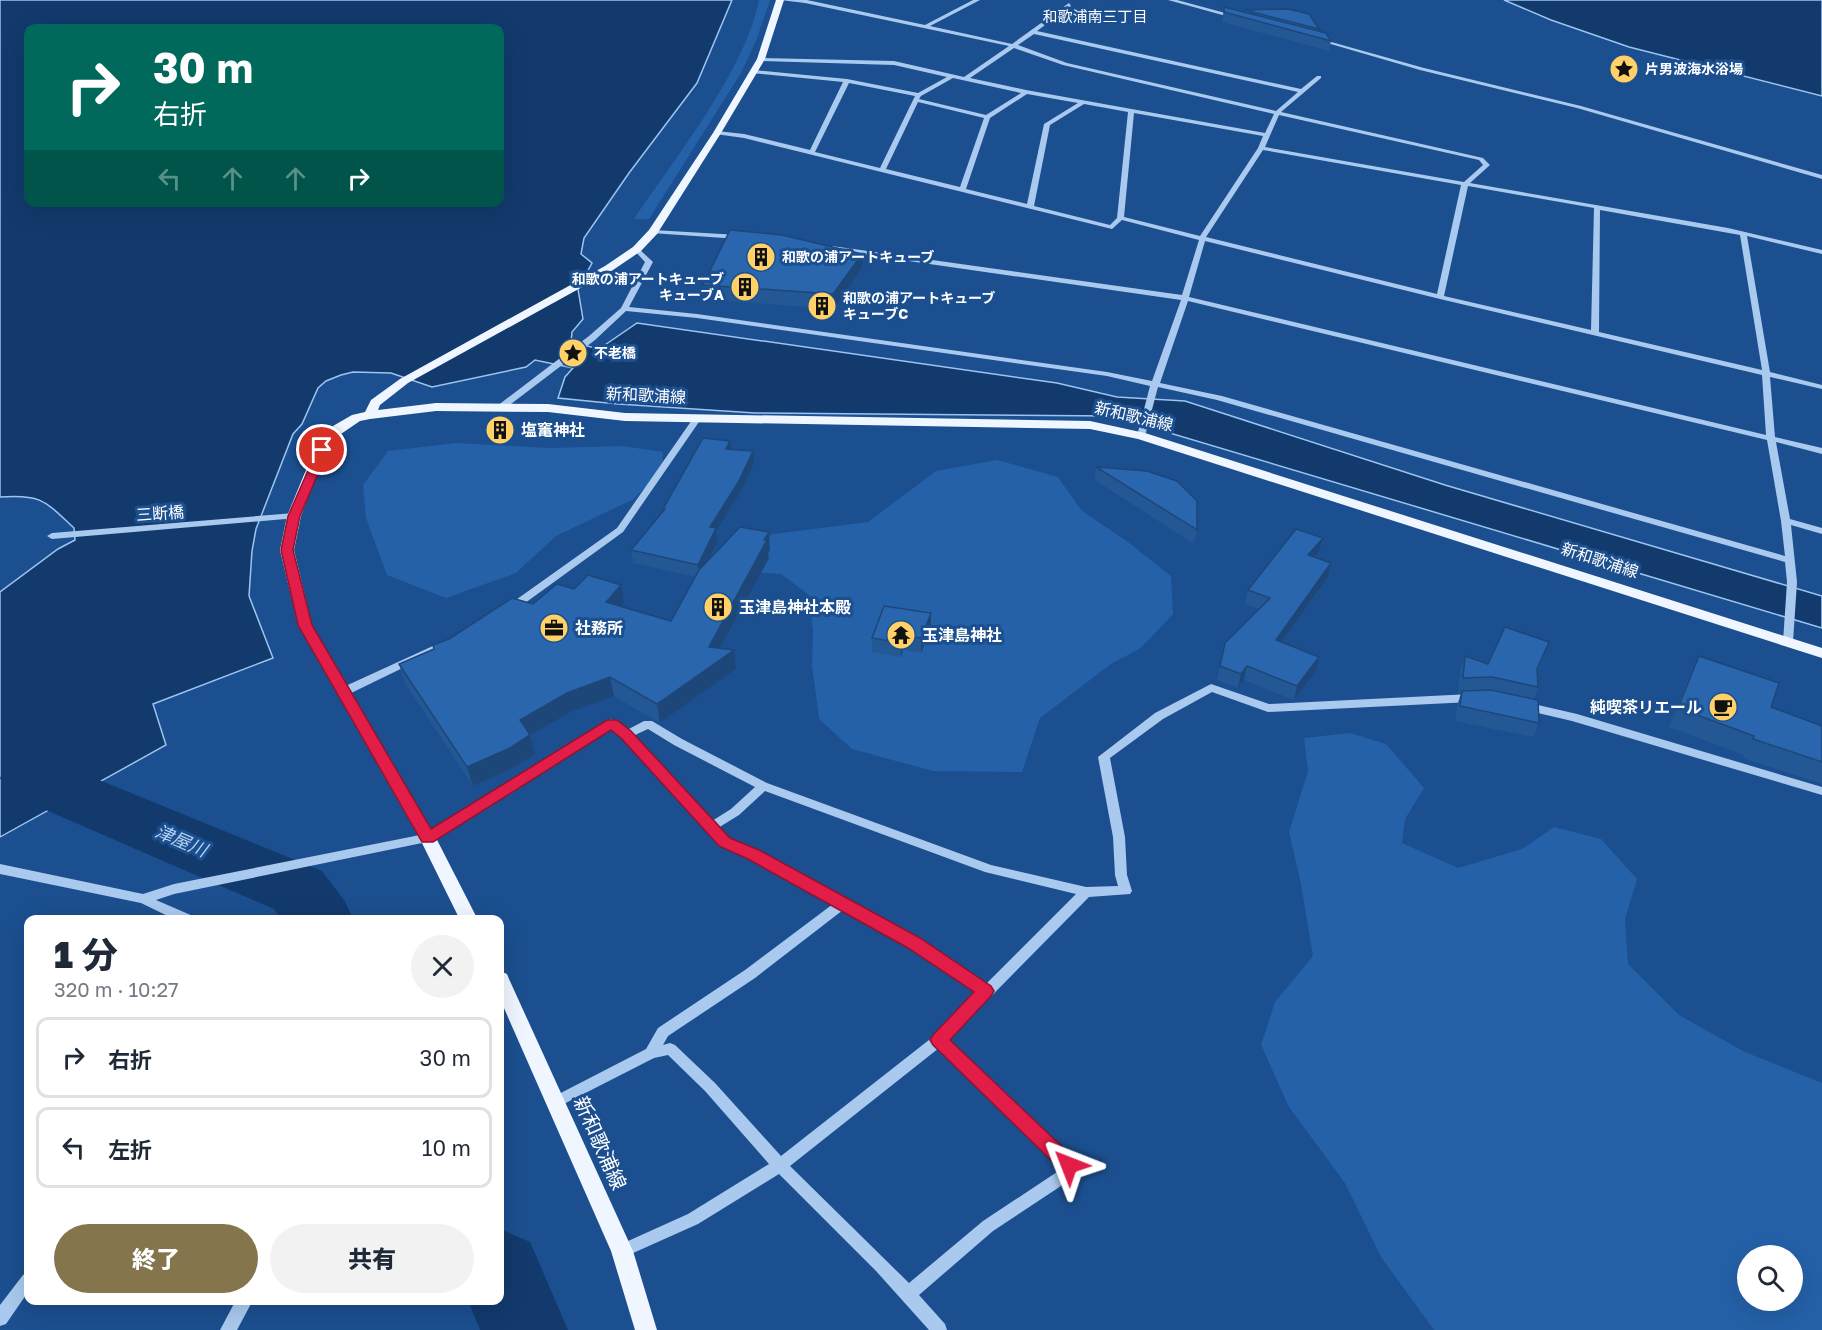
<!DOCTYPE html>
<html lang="ja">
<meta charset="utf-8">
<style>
:root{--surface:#fff;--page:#f2f2f3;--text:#1f2937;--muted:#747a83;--line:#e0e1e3;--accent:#84754c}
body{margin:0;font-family:"Golos Text","Noto Sans JP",sans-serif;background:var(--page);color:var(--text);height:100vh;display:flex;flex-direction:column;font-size:22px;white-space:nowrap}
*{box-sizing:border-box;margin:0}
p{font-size:20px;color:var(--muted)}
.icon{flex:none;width:33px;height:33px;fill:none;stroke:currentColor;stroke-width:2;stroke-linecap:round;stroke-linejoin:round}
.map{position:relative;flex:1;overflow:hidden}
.side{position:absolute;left:24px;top:915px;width:480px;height:390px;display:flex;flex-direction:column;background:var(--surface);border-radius:12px;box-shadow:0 6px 24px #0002}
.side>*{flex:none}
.hud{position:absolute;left:24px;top:24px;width:480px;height:183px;border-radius:12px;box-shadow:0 6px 24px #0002;background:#00695c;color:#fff;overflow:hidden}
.fabs{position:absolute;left:1737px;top:1245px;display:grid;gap:12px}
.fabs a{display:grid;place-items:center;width:66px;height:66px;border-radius:50%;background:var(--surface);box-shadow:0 6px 24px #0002;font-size:30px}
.pin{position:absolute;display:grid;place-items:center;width:51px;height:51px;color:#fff;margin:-26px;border:3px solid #fff;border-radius:50%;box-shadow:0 2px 6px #0007}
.me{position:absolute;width:66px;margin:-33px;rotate:315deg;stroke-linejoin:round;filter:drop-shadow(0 0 4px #0008)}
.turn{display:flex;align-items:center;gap:21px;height:126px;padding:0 30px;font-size:27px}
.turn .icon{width:78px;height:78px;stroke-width:2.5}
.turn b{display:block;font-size:42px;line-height:51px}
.lanes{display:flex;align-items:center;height:57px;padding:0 30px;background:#0003;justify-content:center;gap:30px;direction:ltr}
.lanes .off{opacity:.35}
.round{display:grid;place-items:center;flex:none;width:63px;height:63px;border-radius:32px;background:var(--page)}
.head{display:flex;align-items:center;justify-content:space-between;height:102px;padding:0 30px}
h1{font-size:36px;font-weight:800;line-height:45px}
.button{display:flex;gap:12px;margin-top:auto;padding:12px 30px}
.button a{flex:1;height:69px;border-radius:36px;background:var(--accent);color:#fff;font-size:24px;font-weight:800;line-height:69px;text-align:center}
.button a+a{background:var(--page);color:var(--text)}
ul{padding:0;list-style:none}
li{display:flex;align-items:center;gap:18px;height:81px;margin:0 12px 9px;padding:0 18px;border:3px solid var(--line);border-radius:12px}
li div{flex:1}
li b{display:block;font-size:22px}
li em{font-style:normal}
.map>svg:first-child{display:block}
</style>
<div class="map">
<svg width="1822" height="1330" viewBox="0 0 1822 1330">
<rect width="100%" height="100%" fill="#1b4f8f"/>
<g fill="#2461a8" fill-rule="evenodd">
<path d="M759,0h11l-14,41 -15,32 -92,146h-15c41,-61 111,-148 125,-219z"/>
<path d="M456,443l93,5 74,-2 40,6 -1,21 -30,27 -76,36 -40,37 -70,25 -59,-23 -21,-57 -3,-33 25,-34z"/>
<path d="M997,460l61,17 24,34 46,31 43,34 2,38 -32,34 -30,16 -71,54 -18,54 -89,-1 -81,-22 -33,-30 -7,-54 1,-33 -4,-37 -28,-21 -48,-3 -18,-18 59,-19 94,-12 68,-51z"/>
<path d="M1350,733l36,11 38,44 -19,31 -3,24 56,25 64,-19 32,-22 47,12 36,40 -12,40 3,45 51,51 66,37 77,31v247h-388l-53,-73 -36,-74 -56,-76 -28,-62 14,-43 38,-46 -12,-72 -12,-52 19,-61 -4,-33zM1748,1256h44v44h-44z"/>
</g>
<g fill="#123a6d" stroke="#9cc4f0" stroke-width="1.5" fill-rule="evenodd">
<path d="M0,0h732l-35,83 -68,90 -45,65 -3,16 11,9 -14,26 5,30 -11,13 -1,10 28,7 38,-26 420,60 60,14 68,4 260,84 377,111v32l-709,-212 -358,-3 -137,-9 -60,-6 7,-21 8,-9 -38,-8 -9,7 -94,20 -41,-14 -38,-1 -12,3 -15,6 -8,7 -16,36 -9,10 -37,95 -4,22 -3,45 24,62 -120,46 13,41 -166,92v-245l58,-43 17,-9 -1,-12c-29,-27 -32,-34 -74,-31zM28,28h472v174h-472z"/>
<path d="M1504,0h318v96l-193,-49 -78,-27z"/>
</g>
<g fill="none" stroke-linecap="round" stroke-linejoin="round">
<g fill="#123a6d" fill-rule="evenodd">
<path d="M32,755l23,7 267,109 22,29 10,20h-73l-7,-11 -265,-115 -9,-16 9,-16z"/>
<path d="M500,1229l30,13 38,88h-88l-12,-30h32z"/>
</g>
<g fill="#a9c9ee" fill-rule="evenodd">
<path d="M780,0h27l118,25 48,-25h7l-50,26 82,18 57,-41 2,3 -34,25 264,58 16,-13h4v2l-40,34 202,46 7,7 -20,18 258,45 94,22v4l-75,-18 23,136 52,13v4l-52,-12 5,60 47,11v6l-46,-12 14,77 32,9v6l-31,-9 6,57 -4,60 -5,3 -5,-3 4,-60 -2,-20 -568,-162 -59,-13 -13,49 -4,3 -3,-1 -1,-2 13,-50 -43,-10 -410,-58 -71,-7 -31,29 -92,70h-6v-4l92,-70 32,-28 24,-46 -12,-13 4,-2 16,15 -24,45 68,7 410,58 45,9 29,-81 -349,-50 -4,-2 4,-2 350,49 17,-55 -77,-20 -10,9 -368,-91 -29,-4 -1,-1 3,-2 27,3 66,16 33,-68 -92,-9 -1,-1 3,-2 94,9 71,14 29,-16 -53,-12 -133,-4 -2,-1v-2l135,3 70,16 45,-31 -204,-43zM1034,34l264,58 -22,19 -209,-48 -49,-18zM1014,48l49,17 211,49 -9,19 -239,-43 -56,-12zM953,78l68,15 -35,22 -67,-16 2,-3zM849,83l66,13 -35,72 -65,-16zM1027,94l51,9 -34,21 -17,80 -61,-15 24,-71zM918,102l66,16 -24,69 -74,-18zM1084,104l44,8 -11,106 -7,7 -76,-19 16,-81zM1134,113l129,23 -5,12 -58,88 -76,-19zM1279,115l200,45 4,5 -19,17 -199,-35zM1263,150l198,35 -24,109 -231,-57zM1468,186l126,22 -3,122 -147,-34zM1600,210l140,25 22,135 -163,-38zM1205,241l235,58 322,76 4,60 -577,-138zM1188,301l579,139 14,81 4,35 -563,-160 -62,-13z"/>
<path d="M1168,0h9l63,17 -3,2z"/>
<path d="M1317,38l107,30 157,38 241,69v4l-245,-71 -157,-38 -103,-30z"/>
<path d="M653,230l86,5 3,2 -3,2 -88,-6 -1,-1z"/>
<path d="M697,416l4,3 -78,113 -109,79h-8l-1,-2 1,-2 111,-79 77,-111z"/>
<path d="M294,513l3,1 2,2 -2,2 -245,21 -5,-3 5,-3z"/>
<path d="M446,640l5,3 -1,2 -103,50 -4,1 -5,-4 1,-3z"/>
<path d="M1211,684l58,20 202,-10 5,4 -5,4 -203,10 -56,-20 -49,27 -53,39 15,79 2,38 5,16 -2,3 -41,3 -141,143 126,120 2,5 -9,17 -74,49 -74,64 26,29 2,6h-18l-53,-59 -97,-97 -81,50 -76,34 -5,-2 -3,-5 3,-5 71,-32 81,-50 -64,-73 -37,-36 -14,3 -98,50 -5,-2 -2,-4 2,-4 95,-49 12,-21 87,-58 88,-66 -83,-47 -30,-12 -98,-107 -11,-10 -179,113 -258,53 -18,6 37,16 2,4h-19l-35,-17 -141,-29v-10l143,30 31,-10 251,-50 186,-115 16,11 17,-9h8l30,18 85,44 224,82 95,22 32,-1 -3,-11 -2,-38 -15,-80 57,-44zM648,729l26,16 81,42 -24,22 -19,12 -79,-85zM765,791l220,81 91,22 -90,90 -67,-45 -161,-88 -30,-12 -10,-11 21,-13zM843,910l66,37 68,46 -43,43 -153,120 -66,-73 -40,-38 -5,-2 -7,2 5,-9 87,-58zM939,1048l121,118 -3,6 -74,49 -74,62 -119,-117z"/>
<path d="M1525,702l52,12 245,73v8l-250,-74 -51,-12 -1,-3z"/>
<path d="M28,1272v20l-22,32 -6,2v-21l23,-30z"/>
<path d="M236,1300h17l-16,30h-17z"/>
</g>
<g fill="#f0f6ff" fill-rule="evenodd">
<path d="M776,0h8l-19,59 -44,74 -64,101 -16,17 -28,19 -205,113 -28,22 -2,5 58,-7 112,1 77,9 465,8 55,12 677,215v10l-684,-219 -48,-10 -465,-8 -77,-9 -112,-1 -66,8 -10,2 -25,17 -15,27 -19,51 -7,34 18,75 122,209 44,86h-18l-40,-81 -122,-214 -18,-75 7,-34 21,-51 16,-29 9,-10 19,-11 13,-3 6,-12 29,-21 205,-113 28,-19 16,-17 64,-97 44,-74z"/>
<path d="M500,971l7,3 2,5 124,272 24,79h-22l-24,-79 -111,-252z"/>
</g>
</g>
<g fill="#245895">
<path d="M1224,7l21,5v-2l74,19 -1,2 13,10 -2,10 -107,-29z"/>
<path d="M862,254v14l-28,41 -129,-10 -2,-14z"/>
<path d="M731,449l23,14 -14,30 -24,38 2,9 -11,22 63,-12 -2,3 1,5 -48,90 15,21 -76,54 -46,-27 -43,16 -41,23 5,19 -20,13 -42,19 -68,-103 -6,-19 35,-15 99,-45 91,-1 -3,4 50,14 25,-44 -63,-14 -2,-13 32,-39v-2z"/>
<path d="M1096,467l101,63 -3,14 -99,-64z"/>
<path d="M1323,538l-4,14 -4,6 16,5 -3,14 -46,65 34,29 -22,29 -50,-20 -6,8 -21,-8 8,-37 34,-34 -14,-5 3,-14z"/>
<path d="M931,613v15l-10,25 -18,-3 -2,7 -29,-5v-14z"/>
<path d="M1549,642l-11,29v16l-4,12 5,24 -6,14 -78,-16 2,-15 4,-13h-3l2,-22 5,-15 23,8z"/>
<path d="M1699,656l72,51 51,19v58l-79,-26 1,-3 -75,-28 21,-52z"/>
</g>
<g fill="#1d4779">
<path d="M862,254v14l-28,41 -1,-15z"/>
<path d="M730,441l2,12 -6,-4z"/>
<path d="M753,451l1,12 -14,30 -24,38 2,9 -18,38 -2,-13 12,-38z"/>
<path d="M769,532l1,18 -2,3 1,5 -58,107 -2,-18z"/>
<path d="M1323,538l-4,14 -14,17 3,-14z"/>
<path d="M1331,563l-3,14 -55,77 3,-14z"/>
<path d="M621,585l3,18 -15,18 -3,-19z"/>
<path d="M931,613v15l-10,25v-15z"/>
<path d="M903,635v15l-2,7v-14z"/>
<path d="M734,650l2,19 -76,54 -3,-19z"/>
<path d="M1319,657l-3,14 -22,29 3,-14z"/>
<path d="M1247,666l-3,14 -6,8 3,-14z"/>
<path d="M610,677l4,19 -43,16 -41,23 5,19 -20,13 -42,19 -6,-19 53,-47 47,-27z"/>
</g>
<g fill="#2a66ad" stroke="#1d4779" stroke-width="1.5">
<path d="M1224,7l102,26 5,8 -107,-29z"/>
<path d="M1288,9l21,5 10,15 -74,-19z"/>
<path d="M730,230l52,5 80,19 -29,40 -130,-9z"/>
<path d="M703,438l27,3 -4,8 27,2 -14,30 -29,46 6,1 -18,37 -67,-15 34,-41h-2z"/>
<path d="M1096,467l51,4 30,10 20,20v29z"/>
<path d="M740,527l29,5 -5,8h3l-58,107 25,3 -77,54 -47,-27 -43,16 -47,27 10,15 -20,13 -43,19 -68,-103 35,-15 -1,-4 16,-6 63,-41 21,6 24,-20 17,5 14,-14 33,10 -15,17 65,19 28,-51z"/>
<path d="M1296,529l27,9 -15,17 23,8 -55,77 43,17 -22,29 -50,-20 -6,8 -21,-8 5,-23 45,-45 -22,-8z"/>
<path d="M884,606l47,7 -10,25 -18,-3 -2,8 -29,-5z"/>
<path d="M1505,627l44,15 -12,27 1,18 -46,-10 -29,1 2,-22 23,8z"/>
<path d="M1699,656l80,27 -8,24 51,19v36l-69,-23 1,-3 -76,-28z"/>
<path d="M1491,690l47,10 1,23 -79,-17 2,-15z"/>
</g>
<path fill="#e11d48" stroke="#92132f" stroke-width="1.5" d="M322,447l6,3 -28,66 -7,34 19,75 119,204 176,-109h10l14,11 99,107 29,12 161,88 71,48 3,5 -3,5 -41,44 125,119 3,6 -3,6 -6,3 -7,-3 -129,-126 -3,-5 3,-5 41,-43 -66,-44 -160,-89 -29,-13 -98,-108 -10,-8 -178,112h-11l-124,-217 -17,-75 7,-34 29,-66z"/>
<defs>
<g id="sight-disc" transform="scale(1.5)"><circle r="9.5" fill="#ffd166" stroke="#1b4f8f"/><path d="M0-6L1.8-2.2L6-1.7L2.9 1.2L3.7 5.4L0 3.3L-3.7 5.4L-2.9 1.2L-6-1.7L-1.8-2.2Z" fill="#111"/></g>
<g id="building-disc" transform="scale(1.5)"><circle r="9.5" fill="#ffd166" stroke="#1b4f8f"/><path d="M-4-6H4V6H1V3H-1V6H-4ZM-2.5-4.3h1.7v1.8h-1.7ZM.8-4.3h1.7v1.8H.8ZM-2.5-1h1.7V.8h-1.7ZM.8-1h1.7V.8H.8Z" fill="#111"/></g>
<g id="office-disc" transform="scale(1.5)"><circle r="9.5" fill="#ffd166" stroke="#1b4f8f"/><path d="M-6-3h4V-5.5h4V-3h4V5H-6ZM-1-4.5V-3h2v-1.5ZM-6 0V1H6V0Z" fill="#111"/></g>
<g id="temple-disc" transform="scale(1.5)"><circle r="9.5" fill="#ffd166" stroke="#1b4f8f"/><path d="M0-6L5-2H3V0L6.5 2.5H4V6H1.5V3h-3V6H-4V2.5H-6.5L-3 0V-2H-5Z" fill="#111"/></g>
<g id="cafe-disc" transform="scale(1.5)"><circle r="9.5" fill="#ffd166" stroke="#1b4f8f"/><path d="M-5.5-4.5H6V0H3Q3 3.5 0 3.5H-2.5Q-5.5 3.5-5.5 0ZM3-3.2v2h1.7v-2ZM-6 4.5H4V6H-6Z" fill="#111"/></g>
</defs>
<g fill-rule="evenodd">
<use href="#sight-disc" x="1624" y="69"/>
<use href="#building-disc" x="761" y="257"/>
<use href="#building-disc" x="745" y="287"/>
<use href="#building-disc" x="822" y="306"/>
<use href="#sight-disc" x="573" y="353"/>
<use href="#building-disc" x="500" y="430"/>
<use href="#building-disc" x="718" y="607"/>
<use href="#office-disc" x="554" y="628"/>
<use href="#temple-disc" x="901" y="635"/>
<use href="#cafe-disc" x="1723" y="707"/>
</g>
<g text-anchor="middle" stroke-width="6" stroke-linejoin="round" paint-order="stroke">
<g font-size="14" font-weight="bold" fill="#fff" stroke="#1b4f8f" text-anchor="start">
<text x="1645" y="74">片男波海水浴場</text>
<text x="782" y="262">和歌の浦アートキューブ</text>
<text x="724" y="284" text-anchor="end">和歌の浦アートキューブ<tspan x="724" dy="16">キューブA</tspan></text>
<text x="843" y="303">和歌の浦アートキューブ<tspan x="843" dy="16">キューブC</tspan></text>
<text x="594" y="358">不老橋</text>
</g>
<g font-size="15" fill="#fff" stroke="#1b4f8f">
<text x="1095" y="22">和歌浦南三丁目</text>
</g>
<g font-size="16" fill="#fff" stroke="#1b4f8f">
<text transform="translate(646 395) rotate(3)" y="6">新和歌浦線</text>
<text transform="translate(1134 416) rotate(13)" y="6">新和歌浦線</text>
<text transform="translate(160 513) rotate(-4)" y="6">三断橋</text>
<text transform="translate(1600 560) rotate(18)" y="6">新和歌浦線</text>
</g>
<g font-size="16" font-weight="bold" fill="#fff" stroke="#1b4f8f" text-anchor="start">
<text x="521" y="436">塩竃神社</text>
<text x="739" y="613">玉津島神社本殿</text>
<text x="575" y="634">社務所</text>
<text x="922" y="641">玉津島神社</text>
<text x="1702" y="713" text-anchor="end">純喫茶リエール</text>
</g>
<g font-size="18" font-style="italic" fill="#b5d3f5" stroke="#1b4f8f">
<text transform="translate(181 841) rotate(23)" y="6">津屋川</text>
</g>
<g font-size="20" fill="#fff" stroke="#1b4f8f">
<text transform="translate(600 1143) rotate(66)" y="7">新和歌浦線</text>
</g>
</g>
</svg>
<div class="fabs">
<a><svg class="icon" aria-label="search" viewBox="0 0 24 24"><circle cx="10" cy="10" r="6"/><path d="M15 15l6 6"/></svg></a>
</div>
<div class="pin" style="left:322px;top:450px;background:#d93025"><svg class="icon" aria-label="arrive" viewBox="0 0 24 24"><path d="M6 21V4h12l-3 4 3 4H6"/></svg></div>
<svg class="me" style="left:1069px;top:1165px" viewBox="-20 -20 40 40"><path d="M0-17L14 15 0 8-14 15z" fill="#e11d48" stroke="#fff" stroke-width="4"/></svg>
<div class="hud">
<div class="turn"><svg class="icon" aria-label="right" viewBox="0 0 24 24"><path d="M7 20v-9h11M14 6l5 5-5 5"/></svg><div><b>30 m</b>右折</div></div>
<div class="lanes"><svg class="icon off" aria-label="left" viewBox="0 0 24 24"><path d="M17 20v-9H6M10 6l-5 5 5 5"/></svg><svg class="icon off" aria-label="ahead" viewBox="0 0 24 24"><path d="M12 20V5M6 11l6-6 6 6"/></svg><svg class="icon off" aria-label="ahead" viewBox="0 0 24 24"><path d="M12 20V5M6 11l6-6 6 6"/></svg><svg class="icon" aria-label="right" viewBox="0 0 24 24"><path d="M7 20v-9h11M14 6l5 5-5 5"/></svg></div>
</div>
<section class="side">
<div class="head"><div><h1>1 分</h1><p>320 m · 10:27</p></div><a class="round"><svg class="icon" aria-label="close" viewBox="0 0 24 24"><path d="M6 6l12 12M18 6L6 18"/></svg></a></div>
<ul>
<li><svg class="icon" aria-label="right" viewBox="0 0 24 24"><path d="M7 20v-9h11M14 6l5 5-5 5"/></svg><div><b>右折</b></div><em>30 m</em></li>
<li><svg class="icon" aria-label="left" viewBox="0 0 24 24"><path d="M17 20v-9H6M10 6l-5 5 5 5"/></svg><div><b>左折</b></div><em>10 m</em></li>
</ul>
<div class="button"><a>終了</a><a>共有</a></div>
</section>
</div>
